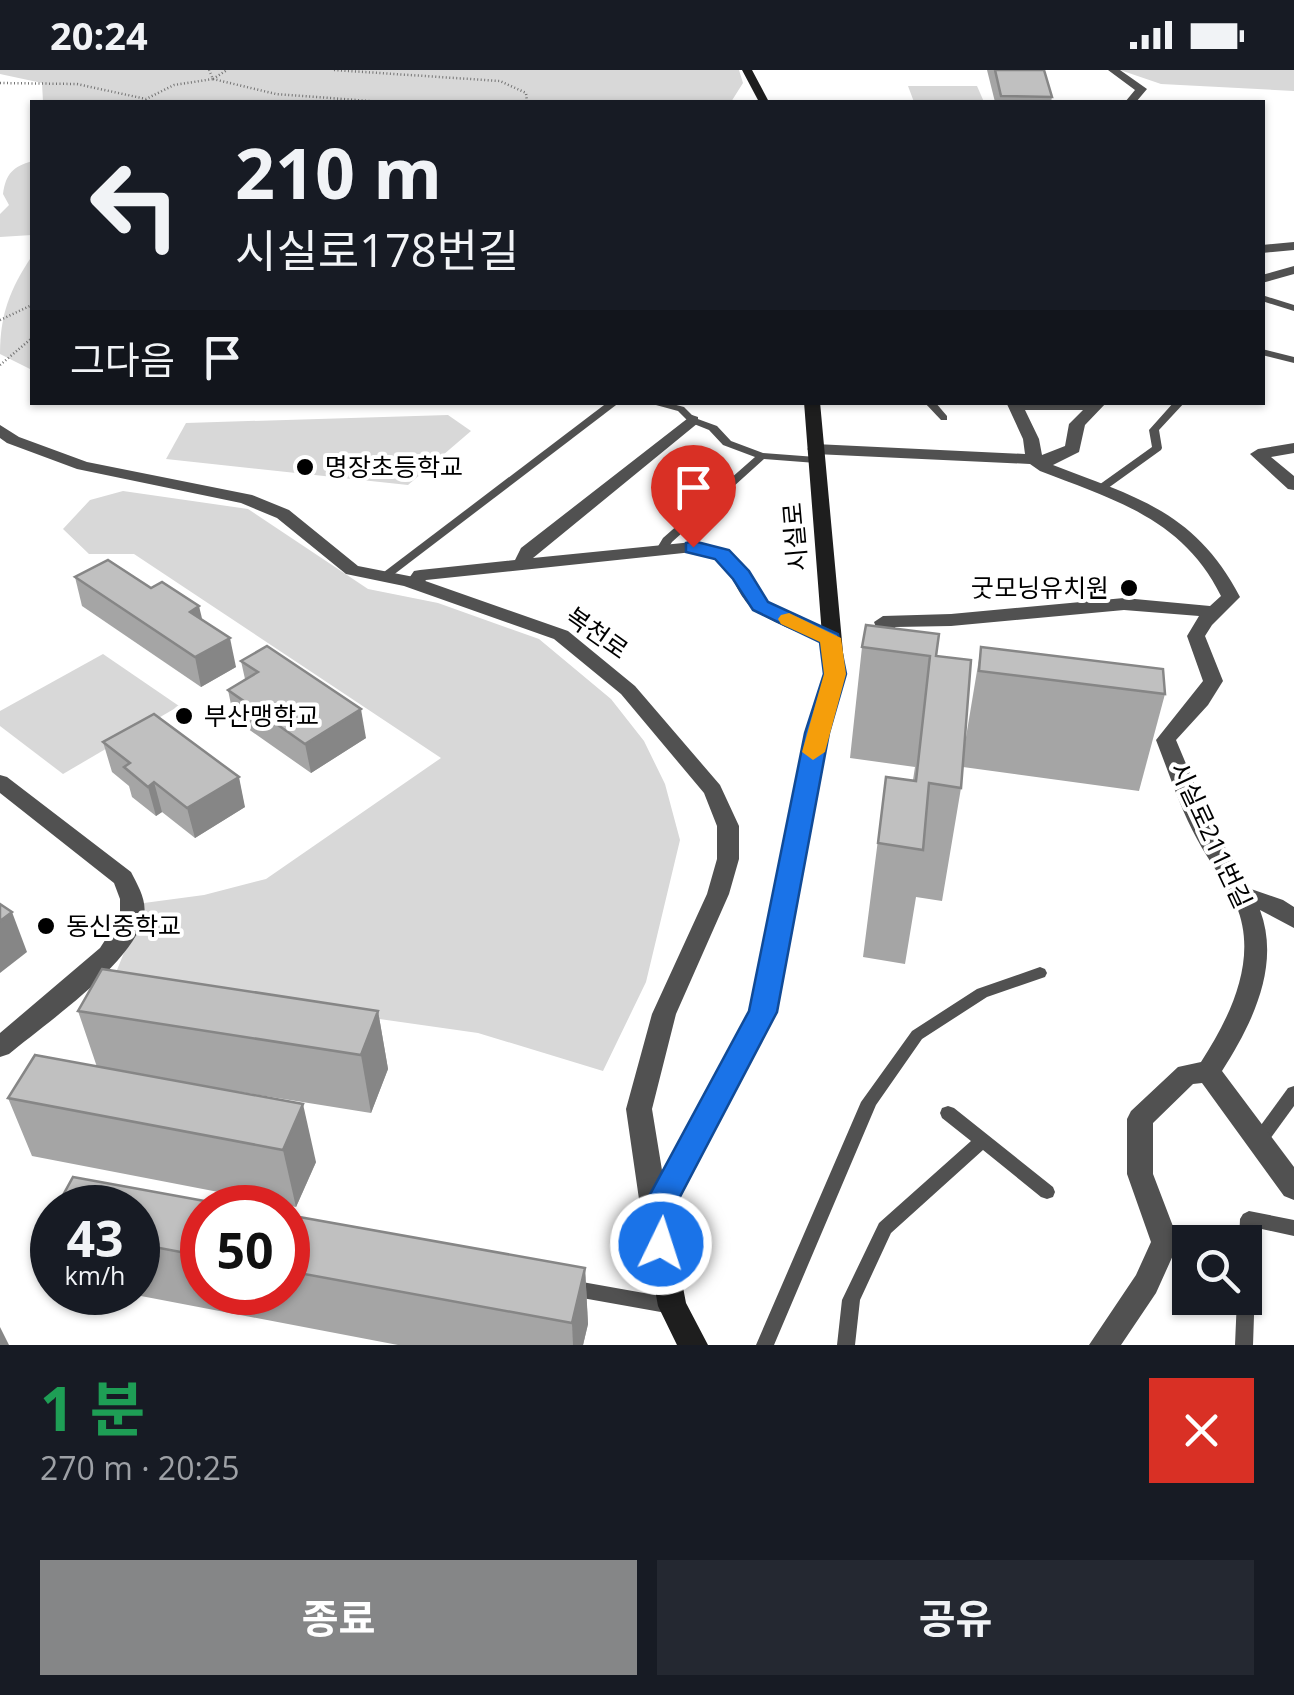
<!DOCTYPE html>
<html lang="ko">
<meta charset="utf-8">
<style>
:root{--surface:#171b24;--page:#242831;--text:#f1f3f6;--muted:#9ea1a6;--accent:#858687}
body{margin:0;font-family:"Open Sans","Noto Sans KR",sans-serif;background:var(--page);color:var(--text);height:100vh;display:flex;flex-direction:column;font-size:38px;white-space:nowrap}
*{box-sizing:border-box;margin:0}
p{font-size:32px;color:var(--muted)}
.icon{flex:none;width:55px;height:55px;fill:none;stroke:currentColor;stroke-width:2;stroke-linecap:round;stroke-linejoin:round}
.map{position:relative;height:1275px;overflow:hidden}
.sheet{display:flex;flex-direction:column;background:var(--surface);flex:1}
.sheet>*{flex:none}
.hud{position:absolute;left:30px;top:30px;width:1235px;height:305px;border-radius:0px;box-shadow:0 2px 8px #0004;background:#171b24;color:var(--text);overflow:hidden}
.controls{position:absolute;left:1172px;top:1155px;display:grid;gap:20px}
.controls a{display:grid;place-items:center;width:90px;height:90px;border-radius:0px;background:var(--surface);box-shadow:0 2px 8px #0004;font-size:50px}
.speed{position:absolute;left:30px;top:1115px;display:flex;gap:20px;font-size:50px;font-weight:700;text-align:center}
.speed>*{display:grid;place-content:center;width:130px;height:130px;border-radius:50%;background:var(--surface);box-shadow:0 2px 8px #0004;line-height:1}
.speed small{font-size:25px;font-weight:400}
.speed .limit{border:15px solid #d22;background:#fff;color:#111}
.pin{position:absolute;display:grid;place-items:center;width:85px;height:85px;color:#fff;margin:-102px -42px;border-radius:50% 50% 50% 0;rotate:-45deg;box-shadow:0 0 10px #0007}
.pin .icon{rotate:45deg}
.me{position:absolute;width:110px;margin:-55px;rotate:4deg;stroke-linejoin:round;filter:drop-shadow(0 0 8px #0008)}
.turn{display:flex;align-items:center;gap:35px;height:210px;padding:0 40px;font-size:45px}
.turn .icon{width:130px;height:130px;stroke-width:2.5}
.turn b{display:block;font-size:70px;line-height:85px}
.then{display:flex;align-items:center;height:95px;padding:0 40px;background:#0003;gap:20px;font-size:38px}
.round{display:grid;place-items:center;flex:none;width:105px;height:105px;border-radius:0px;background:var(--page)}
.head{display:flex;align-items:center;justify-content:space-between;height:170px;padding:0 40px}
h1{font-size:60px;font-weight:700;line-height:75px;color:#1e9e55}
.action{display:flex;gap:20px;margin-top:auto;padding:20px 40px}
.action a{flex:1;height:115px;border-radius:0px;background:var(--accent);color:#fff;font-size:40px;font-weight:700;line-height:115px;text-align:center}
.action a+a{background:var(--page);color:var(--text)}
.status{display:flex;justify-content:space-between;align-items:center;height:70px;padding:0 50px;background:var(--surface);direction:ltr}
.status svg{height:28px;fill:currentColor}
.map>svg:first-child{display:block}
</style>
<div class="status"><b>20:24</b><svg viewBox="0 0 49 12"><path d="M0 12V9h3v3zM5 12V6h3v6zM10 12V3h3v9zM15 12V0h3v12zM26 1h20v11H26zM47 4h2v5h-2z"/></svg></div>
<div class="map">
<svg width="1294" height="1275" viewBox="0 0 1294 1275">
<rect width="100%" height="100%" fill="#fff"/>
<g fill="#d8d8d8">
<path d="M0,0h739l4,13 -12,19h-688l-1,-19 -42,-9z"/>
<path d="M1120,0h174v21l-133,-7z"/>
<path d="M908,16h69l7,16h-70z"/>
<path d="M32,91v74l-32,2v-23l9,-9 -6,-11c3,-21 10,-27 29,-33z"/>
<path d="M32,186v114l-32,-16c0,-40 10,-65 32,-98z"/>
<path d="M448,345l23,16 -63,54 -242,-26 20,-36z"/>
<path d="M123,421l125,18 120,80 70,14 101,36 72,60 33,42 21,43 15,56 -34,142 -43,89 -125,-38 -204,-29 -159,-29 29,-72 60,-8 62,-16 175,-121 -307,-204h-45l-26,-25 27,-29z"/>
<path d="M103,584l76,52 -116,68 -63,-48v-15z"/>
</g>
<g fill="none" stroke-linecap="round" stroke-linejoin="round">
<g stroke="#737373" stroke-width="2.5" stroke-dasharray="1 2.5" stroke-linecap="butt">
<path d="M334,0l166,11 26,12 1,9"/>
<path d="M213,9l63,15 107,8"/>
<path d="M213,9l14,-9"/>
<path d="M0,13l77,1 69,15 28,-14 39,-6 -4,-9"/>
<path d="M0,250l32,-15"/>
<path d="M0,295l32,-27"/>
</g>
<g fill="#515151" fill-rule="evenodd">
<path d="M1262,225l32,10v6l-32,-10z"/>
<path d="M1262,279l32,8v6l-32,-8z"/>
<path d="M608,332h12l-232,177h-8l-2,-2 2,-2z"/>
<path d="M645,332h20l19,5 11,11 22,8 14,15 32,12 53,4 5,3 -5,3 -52,-4 -92,83 -5,8h-8l-2,-2 6,-10 92,-81 -32,-12 -14,-15 -20,-8 -11,-11z"/>
<path d="M924,332h11l12,14v4h-6z"/>
<path d="M1174,332h11l-26,28 3,18 -1,2 -57,41h-8v-4l56,-40 -3,-17z"/>
<path d="M1040,897l5,2 2,4 -2,4 -58,20 -65,42 -46,66 -102,240h-18l105,-243 51,-71 65,-42z"/>
<path d="M1294,1016v20l-29,40 -6,2 -6,-2 -2,-5 2,-5 35,-48z"/>
<path d="M948,1036l6,2 99,79 2,5 -2,5 -6,2 -6,-2 -58,-47 -92,83 -31,67 -5,45h-18l5,-45 37,-77 92,-82 -29,-23 -2,-5 2,-5z"/>
<path d="M1249,1141l45,9v16l-37,-8 -4,117h-18l2,-47h8v-56h-6l1,-23 3,-5z"/>
<path d="M571,1210l101,18 6,2 3,6 -3,6 -6,2 -101,-18 -6,-2 -3,-6 3,-6z"/>
</g>
<g fill="#515151" fill-rule="evenodd">
<path d="M1108,0h12l27,19 -11,13h-11l10,-12z"/>
<path d="M1294,172v8l-32,3v-8z"/>
<path d="M1294,196v8l-32,9v-8z"/>
<path d="M1006,332h101l-22,23 -6,27 -26,13c83,32 143,47 187,132l-28,28 -7,11 18,45 -15,24 -32,35 37,88 38,61 32,11 11,7v21l-34,-18c21,56 -8,114 -38,161l72,96v33l-10,-4 -82,-113 -9,1 -40,39v51l26,68 -23,51 -35,52h-32l47,-70 15,-33 -24,-68v-55l4,-8 47,-44 23,-5c29,-45 58,-103 35,-157 -10,-23 -27,-43 -39,-66 -17,-31 -28,-66 -41,-99l47,-59 -16,-45 12,-20 -75,-6 -173,16 -56,1 10,24 -10,6 -10,-6 -11,-29 9,-6 68,-2 173,-16 86,8 11,-10c-38,-77 -106,-96 -181,-125l-10,-7 -215,-10 -8,-5 8,-5 210,10 -2,-15zM1025,340h58l-14,14 -4,22 -23,9 -3,-16z"/>
<path d="M692,345l6,2v6l-165,135 160,-16 35,8 19,21 20,31 71,33 2,4 -2,4c-14,3 -75,-24 -86,-35 -26,-26 -12,-44 -59,-56l-267,28 -6,8 -6,1 -9,-5 9,-13 6,-1 95,-10 6,-12z"/>
<path d="M1294,373v10l-23,4 23,19v14l-6,-1 -38,-35 8,-5z"/>
<path d="M0,705l7,2 124,95c7,14 16,28 13,44 -10,47 -99,108 -135,138l-9,3v-24l100,-85 20,-31v-18l-6,-16 -114,-90z"/>
</g>
<path fill="#515151" fill-rule="evenodd" d="M0,355l19,12 68,25 165,33 37,15 69,56 56,11 154,54 67,55 85,99 19,41v33l-10,35 -53,120 -24,95 17,104 -4,9 -10,3 -10,-3 -4,-9 -15,-104 26,-95 55,-120 10,-35v-33l-13,-33 -83,-99 -67,-55 -150,-53 -58,-12 -69,-56 -36,-15 -164,-34 -70,-26 -7,-5z"/>
<g fill="#1e1e1e" fill-rule="evenodd">
<path d="M742,0h10l17,32h-10z"/>
<path d="M804,332h16l25,272 -18,59 -52,279 -106,202 17,89 22,42h-31l-19,-39 -17,-93 110,-201 56,-279 18,-59z"/>
</g>
</g>
<g fill="#a5a5a5">
<path d="M987,0h57l8,27 -1,5h-56z"/>
<path d="M75,507l76,11 51,32 34,47 -35,20 -119,-81z"/>
<path d="M862,577l74,9 25,132 -19,113 -26,-4 -11,67 -42,-7 23,-180 27,3 2,-13 -65,-9z"/>
<path d="M981,577l184,47 -26,97 -176,-24 2,-24z"/>
<path d="M241,591l125,77 -55,35 -77,-54 -6,-29 17,-11z"/>
<path d="M103,672l142,65 -50,31 -33,-26 -6,4 -24,-19 -3,-11 -17,-14z"/>
<path d="M78,941h300l10,58 -17,44 -174,-28 119,77 -20,45 -264,-51 -24,-58 89,-31z"/>
<path d="M138,1138h64v84h86v-77l297,53 3,56 -5,21h-185l-278,-53h18z"/>
<path d="M52,1145v27l-6,-15z"/>
</g>
<g fill="#868686">
<path d="M199,536l7,29 -16,-23z"/>
<path d="M230,568l6,29 -35,20 -6,-30z"/>
<path d="M361,639l5,29 -55,35 -6,-29z"/>
<path d="M239,707l6,30 -50,31 -8,-30z"/>
<path d="M154,712l8,30 -6,4 -8,-29z"/>
<path d="M12,842l15,40 -27,21v-52z"/>
<path d="M378,941l10,58 -17,44 -10,-58z"/>
<path d="M303,1034l13,58 -20,45 -13,-57z"/>
<path d="M585,1198l3,56 -5,21h-10l-1,-22z"/>
<path d="M0,1257l9,18h-9z"/>
</g>
<g fill="#c0c0c0" stroke="#868686" stroke-width="2.5">
<path d="M995,0h49l8,27 -51,-1z"/>
<path d="M108,490l43,28 11,-6 37,24 -9,6 40,26 -35,19 -120,-80z"/>
<path d="M866,555l73,9 -3,22 35,4 -10,128 -32,-5 -6,67 -45,-7 8,-66 30,4 14,-125 -68,-9z"/>
<path d="M267,576l94,63 -56,35 -77,-54 30,-18 -17,-11z"/>
<path d="M981,577l182,22 2,25 -186,-23z"/>
<path d="M154,644l85,63 -52,31 -33,-26 -6,5 -24,-20 6,-4 -27,-21z"/>
<path d="M0,834l12,8 -12,9z"/>
<path d="M102,899l276,42 -17,44 -283,-44z"/>
<path d="M35,985l268,49 -20,46 -275,-52z"/>
<path d="M73,1107l170,31h-41v48l-64,-12v-36h-82z"/>
<path d="M52,1145v13l-6,-1z"/>
<path d="M288,1145l297,53 -13,55 -284,-52z"/>
</g>
<path fill="#1a73e8" stroke="#114b97" stroke-width="2.5" d="M693,471l36,9 20,21 19,31 70,32 8,40 -17,59 -52,279 -106,202 6,30 -5,10 -11,4 -11,-4 -10,-41 109,-202 56,-278 19,-59 -4,-32 -67,-32 -20,-31 -18,-20 -29,-7v-9z"/>
<path fill="#f59e0b" d="M789,543l52,25 5,36 -21,78 -12,8 -11,-8 22,-78 -4,-32 -39,-18 -3,-5 3,-4z"/>
<g fill="#000" stroke="#fff" stroke-width="4">
<circle cx="305" cy="397" r="10"/>
<circle cx="1129" cy="518" r="10"/>
<circle cx="184" cy="646" r="10"/>
<circle cx="46" cy="856" r="10"/>
</g>
<g text-anchor="middle" stroke-width="8" stroke-linejoin="round" paint-order="stroke">
<g font-size="25" fill="#000" stroke="#fff" text-anchor="start">
<text x="325" y="406">명장초등학교</text>
<text x="1109" y="527" text-anchor="end">굿모닝유치원</text>
<text x="204" y="655">부산맹학교</text>
<text x="66" y="865">동신중학교</text>
</g>
<g font-size="25" fill="#000" stroke="#fff">
<text transform="translate(795 467) rotate(-95)" y="9">시실로</text>
<text transform="translate(597 563) rotate(35)" y="9">복천로</text>
<text transform="translate(1211 765) rotate(65)" y="9">시실로211번길</text>
</g>
</g>
</svg>
<div class="controls">
<a><svg class="icon" aria-label="search" viewBox="0 0 24 24"><circle cx="10" cy="10" r="6"/><path d="M15 15l6 6"/></svg></a>
</div>
<div class="speed"><div>43<small>km/h</small></div><div class="limit">50</div></div>
<div class="pin" style="left:693px;top:477px;background:#d93025"><svg class="icon" aria-label="arrive" viewBox="0 0 24 24"><path d="M6 21V4h12l-3 4 3 4H6"/></svg></div>
<svg class="me" style="left:661px;top:1174px" viewBox="-20 -20 40 40"><circle r="17" fill="#1a73e8" stroke="#fff" stroke-width="3"/><path d="M0-11L8 9 0 5-8 9z" fill="#fff"/></svg>
<div class="hud">
<div class="turn"><svg class="icon" aria-label="left" viewBox="0 0 24 24"><path d="M17 20v-9H6M10 6l-5 5 5 5"/></svg><div><b>210 m</b>시실로178번길</div></div>
<div class="then">그다음<svg class="icon" aria-label="arrive" viewBox="0 0 24 24"><path d="M6 21V4h12l-3 4 3 4H6"/></svg></div>
</div>
</div>
<section class="sheet">
<div class="head"><div><h1>1 분</h1><p>270 m · 20:25</p></div><a class="round" style="background:#d93025;color:#fff"><svg class="icon" aria-label="close" viewBox="0 0 24 24"><path d="M6 6l12 12M18 6L6 18"/></svg></a></div>
<div class="action"><a>종료</a><a>공유</a></div>
</section>
